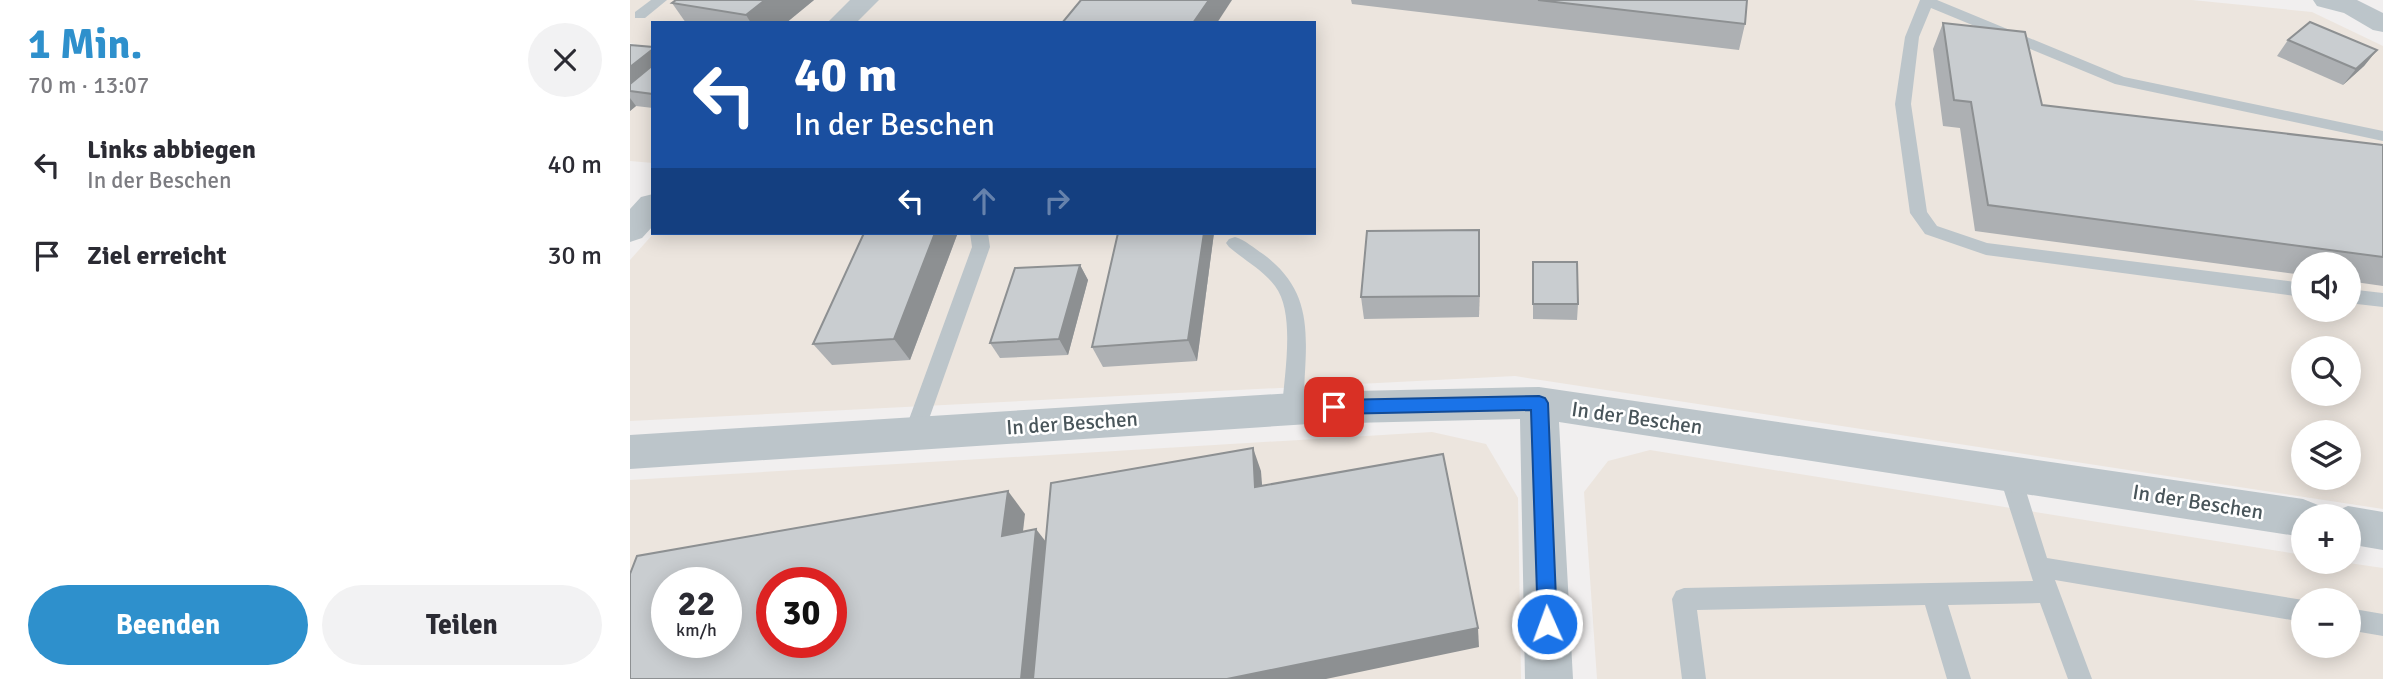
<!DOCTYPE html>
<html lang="de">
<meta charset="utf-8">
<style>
:root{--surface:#fff;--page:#f2f2f3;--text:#2b2b33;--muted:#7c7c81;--accent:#2e90cc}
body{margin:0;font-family:Signika,sans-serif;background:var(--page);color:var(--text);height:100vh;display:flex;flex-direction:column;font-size:26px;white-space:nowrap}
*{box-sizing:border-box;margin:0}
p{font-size:23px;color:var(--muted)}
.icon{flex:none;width:38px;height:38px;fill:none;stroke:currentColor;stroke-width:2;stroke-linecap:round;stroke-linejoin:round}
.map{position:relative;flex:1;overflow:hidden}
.drawer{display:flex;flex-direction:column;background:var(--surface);width:630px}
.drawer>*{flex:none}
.hud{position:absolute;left:21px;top:21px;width:665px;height:214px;border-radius:0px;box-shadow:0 4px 18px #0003;background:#1a4fa0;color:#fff;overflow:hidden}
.controls{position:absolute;left:1661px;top:252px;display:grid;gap:14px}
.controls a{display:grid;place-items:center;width:70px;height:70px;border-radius:50%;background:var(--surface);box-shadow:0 4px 18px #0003;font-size:35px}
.speed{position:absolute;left:21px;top:567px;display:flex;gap:14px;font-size:35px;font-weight:700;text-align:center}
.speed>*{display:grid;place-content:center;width:91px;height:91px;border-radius:50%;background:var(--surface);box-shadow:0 4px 18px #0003;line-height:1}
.speed small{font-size:18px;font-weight:400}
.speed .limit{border:10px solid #d22;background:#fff;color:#111}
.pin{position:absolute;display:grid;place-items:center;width:60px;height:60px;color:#fff;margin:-30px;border-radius:14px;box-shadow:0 4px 10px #0006}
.me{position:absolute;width:77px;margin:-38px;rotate:358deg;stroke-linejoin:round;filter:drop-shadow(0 0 5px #0008)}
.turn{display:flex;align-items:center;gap:24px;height:147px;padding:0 28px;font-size:32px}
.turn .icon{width:91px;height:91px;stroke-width:2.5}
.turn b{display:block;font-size:49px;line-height:60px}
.lanes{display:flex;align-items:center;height:66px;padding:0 28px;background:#0003;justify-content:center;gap:35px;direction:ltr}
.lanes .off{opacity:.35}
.round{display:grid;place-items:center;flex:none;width:74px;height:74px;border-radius:37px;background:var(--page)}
.summary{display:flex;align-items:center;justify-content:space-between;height:119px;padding:0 28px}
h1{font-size:42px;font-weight:700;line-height:52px;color:var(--accent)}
.cta{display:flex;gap:14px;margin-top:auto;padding:14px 28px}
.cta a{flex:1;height:80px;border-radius:42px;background:var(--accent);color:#fff;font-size:28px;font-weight:700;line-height:80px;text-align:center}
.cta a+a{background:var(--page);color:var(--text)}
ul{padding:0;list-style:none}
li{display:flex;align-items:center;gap:21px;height:91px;padding:0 28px}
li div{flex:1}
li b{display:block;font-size:26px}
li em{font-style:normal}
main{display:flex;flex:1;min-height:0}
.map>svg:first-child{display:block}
</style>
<main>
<section class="drawer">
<div class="summary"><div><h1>1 Min.</h1><p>70 m · 13:07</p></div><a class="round"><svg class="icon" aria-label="close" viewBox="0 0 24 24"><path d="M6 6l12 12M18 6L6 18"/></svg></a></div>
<ul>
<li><svg class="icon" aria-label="left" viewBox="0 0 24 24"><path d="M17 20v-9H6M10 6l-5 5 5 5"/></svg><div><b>Links abbiegen</b><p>In der Beschen</p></div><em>40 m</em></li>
<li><svg class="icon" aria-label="arrive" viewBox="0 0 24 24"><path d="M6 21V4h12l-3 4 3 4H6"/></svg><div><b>Ziel erreicht</b></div><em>30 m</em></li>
</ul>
<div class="cta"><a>Beenden</a><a>Teilen</a></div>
</section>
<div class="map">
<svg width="1753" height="679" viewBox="0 0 1753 679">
<rect width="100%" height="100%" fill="#f1efef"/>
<g fill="#ece5de" fill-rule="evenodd">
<path d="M0,0h1562l120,12 71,34v463l-868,-133 -885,45v-161l24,-27h660v-210h-661v140l-23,-2v-113l5,-4 -5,-1zM1673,264h45v46h-45zM1673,348h45v46h-45zM1673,432h45v46h-45z"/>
<path d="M802,432l54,12 32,54 3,181h-891v-199zM37,583h59v59h-59zM142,583h59v59h-59z"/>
<path d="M1020,450l653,105v7h39l41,6v111h-786l-13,-187 24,-31zM1673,600h45v46h-45z"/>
</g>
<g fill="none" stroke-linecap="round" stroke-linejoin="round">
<g fill="#bcc5ca" fill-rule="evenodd">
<path d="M21,0h16l-22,18h-10v-6z"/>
<path d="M1290,0h17l187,77 259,54v10l-268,-57 -184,-76 -12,29 -8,67 16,108 10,14 50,17 316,40v14l-317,-42 -61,-21 -15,-21 -15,-109 10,-67z"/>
<path d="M340,233h18l2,14 -66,186 -3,6 -7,3 -7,-3 -3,-6 68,-186z"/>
<path d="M605,237c10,3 19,11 28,17 43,32 45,67 42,118 -1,13 0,31 -6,43l-7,2 -7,-2 -3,-6c2,-33 14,-96 -7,-123 -12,-16 -31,-26 -46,-39l-3,-4 3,-4z"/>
<path d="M1718,289l35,4v14l-35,-4z"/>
<path d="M1379,463l8,2 3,7 27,86 256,42v22l-248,-42 37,99h-24l-28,-76 -92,2 23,74h-24l-22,-74 -228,5 9,69h-24l-10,-80 4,-8 8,-3 349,-7 -35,-109 3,-7z"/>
<path d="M1718,608l35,6v22l-35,-6z"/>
</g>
<g fill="#bcc5ca" fill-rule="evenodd">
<path d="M220,0h29l-23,23h-29z"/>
<path d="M1683,0h44l26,13v19l-10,-2 -29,-17 -27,-7z"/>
<path d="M23,194v32l-11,12 -12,4v-33l11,-12z"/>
<path d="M909,387l764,112 15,6 5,11h-20v21l-744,-115 14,257h-48l-5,-260 -211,5 -679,45v-34l679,-43z"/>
<path d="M1718,506l35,6v38l-35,-6v-28h-17l2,-4z"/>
</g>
</g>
<g fill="#adb0b3">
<path d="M46,0h138l-28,23h-100l-14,-20z"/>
<path d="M721,0h396l-2,24 -6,26 -387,-46z"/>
<path d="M1313,23l99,82 341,40v141l-35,-5v-17h-45v11l-328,-44 -15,-103 -17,-2 -10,-77z"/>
<path d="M1658,40l89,10 -13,16 -21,19 -66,-29z"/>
<path d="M0,45l23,2v61l-17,-2 -6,5z"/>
<path d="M234,233h91l2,2 -47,125 -78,5 -19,-21z"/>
<path d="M584,233l-17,128 -94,6 -11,-20z"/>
<path d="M850,251l-1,66 -115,2 -3,-22z"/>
<path d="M903,262l45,42 -1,16 -44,-1z"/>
<path d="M450,265l8,15 -20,75 -68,3 -10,-15z"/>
</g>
<g fill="#8d9092">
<path d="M135,0h49l-28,23h-35l-5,-8z"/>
<path d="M579,0h23l-15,23h-24z"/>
<path d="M23,49v43l-23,-1v-24z"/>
<path d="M1747,50l-13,16 -21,19 13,-16z"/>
<path d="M0,98l6,8 -6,5z"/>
<path d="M849,230l1,21 -1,66z"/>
<path d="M305,233h20l2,2 -47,125 -16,-21z"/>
<path d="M574,233h10l-17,128 -9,-21z"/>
<path d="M450,265l8,15 -20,75 -9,-16z"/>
<path d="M623,448l8,23 3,39 -9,-23z"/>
<path d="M378,491l17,23 -5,43 -18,-21z"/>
<path d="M406,529l17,22 -11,128h-21z"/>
<path d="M848,628l1,19 -153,32h-99z"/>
</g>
<g fill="#c9cdd0" stroke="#8d9092" stroke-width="2" fill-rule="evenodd">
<path d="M46,0h89l-19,15 -74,-12z"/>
<path d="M451,0h128l-16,23h-131z"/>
<path d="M908,0h209l-2,24z"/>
<path d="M1680,22l67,28 -21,19 -68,-29z"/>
<path d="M1313,23l82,9 17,73 341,40v112l-395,-52 -17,-103 -17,-2z"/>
<path d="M0,45l23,2v2l-23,18z"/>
<path d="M23,65v29l-23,-3v-7z"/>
<path d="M849,230v66l-118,1 6,-66z"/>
<path d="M234,233h71l-41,106 -81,5z"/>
<path d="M488,233h86l-16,107 -96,7z"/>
<path d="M903,262h44l1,42h-45z"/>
<path d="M450,265l-21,74 -69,4 25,-75z"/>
<path d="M623,448l2,39 188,-33 35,174 -251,51h-194l18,-196z"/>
<path d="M378,491l-6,45 34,-7 -15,150h-391v-105l7,-18zM37,583h59v59h-59zM142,583h59v59h-59z"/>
</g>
<path fill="#1a73e8" stroke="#114b97" stroke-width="2" d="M909,396l6,2 3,5 9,221 -3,7 -7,2 -7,-2 -2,-7 -7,-214 -197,4 -6,-2 -2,-5 2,-5 6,-2z"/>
<g text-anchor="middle" stroke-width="5" stroke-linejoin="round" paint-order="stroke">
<g font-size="21" fill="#49555a" stroke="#fff">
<text transform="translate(1007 418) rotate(8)" y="7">In der Beschen</text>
<text transform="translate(442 423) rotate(-4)" y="7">In der Beschen</text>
<text transform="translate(1568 502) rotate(9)" y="7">In der Beschen</text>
</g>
</g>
</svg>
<div class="controls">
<a><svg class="icon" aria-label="sound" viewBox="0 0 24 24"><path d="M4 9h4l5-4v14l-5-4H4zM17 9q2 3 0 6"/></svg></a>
<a><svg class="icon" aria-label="search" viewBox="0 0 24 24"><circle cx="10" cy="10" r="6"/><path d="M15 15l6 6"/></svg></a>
<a><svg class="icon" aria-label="layers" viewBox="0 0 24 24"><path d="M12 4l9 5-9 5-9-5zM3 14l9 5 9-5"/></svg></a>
<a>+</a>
<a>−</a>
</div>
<div class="speed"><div>22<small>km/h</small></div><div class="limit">30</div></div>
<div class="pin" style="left:704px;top:407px;background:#d93025"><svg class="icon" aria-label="arrive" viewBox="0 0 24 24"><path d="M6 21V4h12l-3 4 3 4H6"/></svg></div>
<svg class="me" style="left:917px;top:624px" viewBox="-20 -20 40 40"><circle r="17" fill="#1a73e8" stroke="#fff" stroke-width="3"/><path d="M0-11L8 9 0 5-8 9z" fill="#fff"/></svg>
<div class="hud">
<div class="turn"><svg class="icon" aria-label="left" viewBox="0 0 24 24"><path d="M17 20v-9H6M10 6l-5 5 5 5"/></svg><div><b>40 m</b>In der Beschen</div></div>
<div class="lanes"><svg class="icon" aria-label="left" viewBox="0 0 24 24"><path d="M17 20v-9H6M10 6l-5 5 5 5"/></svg><svg class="icon off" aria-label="ahead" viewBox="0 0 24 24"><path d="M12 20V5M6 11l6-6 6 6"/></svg><svg class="icon off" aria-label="right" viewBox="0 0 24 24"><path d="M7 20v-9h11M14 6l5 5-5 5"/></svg></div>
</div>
</div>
</main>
